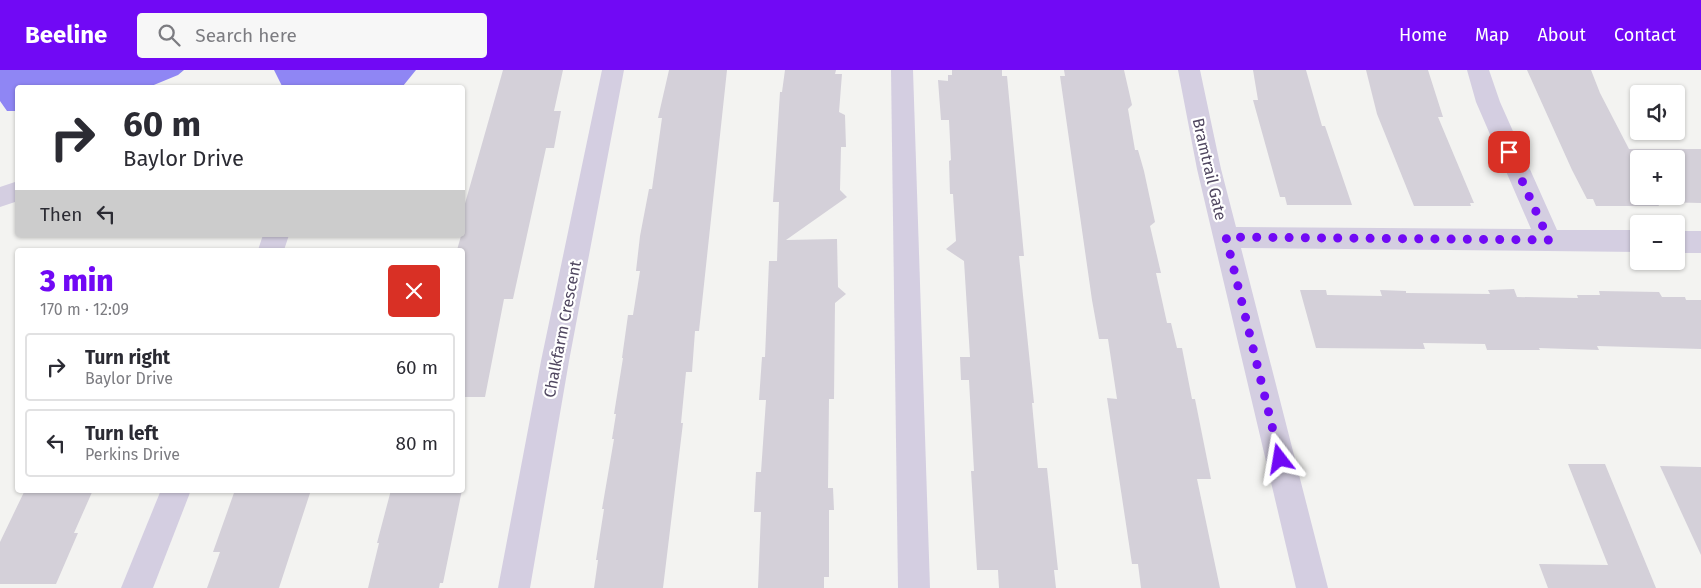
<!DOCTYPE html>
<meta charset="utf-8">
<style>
:root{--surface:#fff;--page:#f7f7f7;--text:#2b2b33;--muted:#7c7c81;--line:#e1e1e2;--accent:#7109f5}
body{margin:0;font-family:"Fira Sans",sans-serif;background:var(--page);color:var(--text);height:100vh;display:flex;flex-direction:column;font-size:19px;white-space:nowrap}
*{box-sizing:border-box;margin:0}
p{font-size:16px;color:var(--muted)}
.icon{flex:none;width:28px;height:28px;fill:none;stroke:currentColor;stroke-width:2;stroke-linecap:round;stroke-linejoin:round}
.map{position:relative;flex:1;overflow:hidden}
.details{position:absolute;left:15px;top:178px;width:450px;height:245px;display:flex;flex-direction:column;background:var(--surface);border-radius:5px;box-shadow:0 1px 4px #0004}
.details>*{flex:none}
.guide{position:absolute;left:15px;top:15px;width:450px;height:152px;border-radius:5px;box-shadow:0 1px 4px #0004;background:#fff;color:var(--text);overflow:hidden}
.tools{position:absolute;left:1630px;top:15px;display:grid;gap:10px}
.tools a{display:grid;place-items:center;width:55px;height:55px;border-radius:5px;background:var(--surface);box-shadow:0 1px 4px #0004;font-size:25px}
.pin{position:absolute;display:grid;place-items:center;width:42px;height:42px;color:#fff;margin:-21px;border-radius:10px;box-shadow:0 2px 8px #0006}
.me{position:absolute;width:55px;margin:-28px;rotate:346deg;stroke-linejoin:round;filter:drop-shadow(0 0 4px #0008)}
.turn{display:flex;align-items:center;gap:18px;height:105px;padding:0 25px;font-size:22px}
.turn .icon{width:65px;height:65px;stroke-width:2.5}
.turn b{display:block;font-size:35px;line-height:42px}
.then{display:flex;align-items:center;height:48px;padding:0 25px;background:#0003;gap:10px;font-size:19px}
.round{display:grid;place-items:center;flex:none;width:52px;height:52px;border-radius:5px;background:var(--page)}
.overview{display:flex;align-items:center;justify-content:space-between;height:85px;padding:0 25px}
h1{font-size:30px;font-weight:800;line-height:38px;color:var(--accent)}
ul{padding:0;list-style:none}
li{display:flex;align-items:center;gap:15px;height:68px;margin:0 10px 8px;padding:0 15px;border:2px solid var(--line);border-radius:5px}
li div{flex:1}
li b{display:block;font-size:19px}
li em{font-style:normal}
header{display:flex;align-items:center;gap:30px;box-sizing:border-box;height:70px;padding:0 25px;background:var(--accent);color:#fff}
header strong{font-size:24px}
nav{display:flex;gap:28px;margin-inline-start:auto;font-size:18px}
.search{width:350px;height:45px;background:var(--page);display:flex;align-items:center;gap:12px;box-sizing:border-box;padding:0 18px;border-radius:5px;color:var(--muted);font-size:19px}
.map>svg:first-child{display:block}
</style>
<header>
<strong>Beeline</strong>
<div class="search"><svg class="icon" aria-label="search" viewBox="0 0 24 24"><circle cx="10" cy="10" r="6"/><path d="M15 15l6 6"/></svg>Search here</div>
<nav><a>Home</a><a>Map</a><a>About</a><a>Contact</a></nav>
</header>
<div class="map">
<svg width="1701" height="518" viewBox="0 0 1701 518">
<rect width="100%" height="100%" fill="#f3f3f1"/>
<g fill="#8f86f4">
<path d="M0,0h184l-6,5 -29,12 -131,1 -1,23h-10l-7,-10z"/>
<path d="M274,0h142l-13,16 -4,1 -116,1z"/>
</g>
<g fill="#d4d0d9" fill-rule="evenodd">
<path d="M503,0h60l-9,41h7l-7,37h-8l-33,151h-9l-19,98h-23v-147h-5l4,-14h-5l6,-1v-21z"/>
<path d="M669,0h58l-28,261h-4l-3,41h-6l-5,51h2l-20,165h-69l4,-28h-2l8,-51h-2l12,-70h-2l4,-25h-2l9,-56h-1l6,-43h5l7,-44h-4l4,-35 9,-47h3l10,-71h-4z"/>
<path d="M785,0h51l-1,4h7l-3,38 6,3 1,32h-5l-1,43 7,7 -61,43 51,-1 1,48 8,7 -11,9 -1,96h-5l-1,89h5l1,22h-5v67h-5v11h-66l3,-76h-7l2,-40h5l5,-72h-7l3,-43h3l4,-96h8l2,-59h-6l7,-110h2z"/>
<path d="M952,0h50v6h5l17,180h-5l15,147h-2l6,65h9l11,102h-4l2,18h-57l-1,-18h-21l-6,-99h3l-5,-91h-8l-1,-23h10l-6,-96 -18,-12 10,-8 -3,-47h-3l-1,-33 2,-1 -2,-40h-8l-3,-40 10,1v-6h4z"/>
<path d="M1064,0h60l8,35 -4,4 7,41h3l6,21 11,51 -5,4 11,47h-5l11,50h4l6,25h5l10,51h3l16,80h-14l23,109h-79l-3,-24h-6l-25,-166 10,1 -9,-60h-9l-7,-39 -32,-224h5z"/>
<path d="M1253,0h53l16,56h3l27,79h-65l-2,-8h-5l-27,-97h5z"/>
<path d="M1366,0h62l15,47h-5l36,86h-4l1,3h-57l-37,-92z"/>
<path d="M1527,0h64l9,23 29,56h72v54l-44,-1 2,4h-63l-3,-7h-6l-15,-29zM1639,89h37v37h-37z"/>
<path d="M1514,219l3,8 61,1 -1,-3h23l-1,-4 60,1 3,5h23l1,3h15v49l-104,-3 2,4 -60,-2 1,2h-53l-2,-6 -62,-1 2,6 -109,-1 -16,-58h26l1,5 55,1 -2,-6 26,1v2l84,1 -2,-4z"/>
<path d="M1568,394h37l51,124h-108l-9,-24 69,1z"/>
<path d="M1660,396l41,1v88z"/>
<path d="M25,420h68l-19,43h4l-22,51h-56v-42z"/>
<path d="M235,420h76l-32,98h-72l13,-36h-7z"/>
<path d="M391,420h71l-19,93h-3l-1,5h-71l11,-45h-2z"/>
</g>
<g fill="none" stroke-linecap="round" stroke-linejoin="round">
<g fill="#d4cee1" fill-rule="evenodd">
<path d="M602,0h22l-55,291 -39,227h-32l43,-227z"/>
<path d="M891,0h22l17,518h-32z"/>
<path d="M1178,0h22l21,99 15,58 295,2 -55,-127 -9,-32h22l11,32 57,128h82v22l-398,-4 87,340h-32l-99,-419z"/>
<path d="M18,111v20l-18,6v-20z"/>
<rect x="1676" y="161" width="25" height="22"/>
<path d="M263,165h26l-5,15h-26z"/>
<path d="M161,420h30l-38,98h-32z"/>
</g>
</g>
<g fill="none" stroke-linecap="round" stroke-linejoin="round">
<path stroke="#7109f5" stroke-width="9" stroke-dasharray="0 16.2" d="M1280,389l-54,-222 323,3 -40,-88"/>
</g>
<g text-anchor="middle" stroke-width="4.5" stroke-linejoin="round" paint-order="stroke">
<g font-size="16" fill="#504760" stroke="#fff">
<text transform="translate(1210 99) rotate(77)" y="6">Bramtrail Gate</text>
<text transform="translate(562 259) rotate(-79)" y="6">Chalkfarm Crescent</text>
</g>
</g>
</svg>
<div class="tools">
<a><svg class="icon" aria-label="sound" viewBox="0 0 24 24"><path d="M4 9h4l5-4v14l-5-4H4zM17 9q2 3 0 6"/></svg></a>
<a>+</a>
<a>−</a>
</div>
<div class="pin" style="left:1509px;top:82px;background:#d93025"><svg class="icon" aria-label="arrive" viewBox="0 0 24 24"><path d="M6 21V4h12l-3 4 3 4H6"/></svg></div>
<svg class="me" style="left:1280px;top:389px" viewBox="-20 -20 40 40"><path d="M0-17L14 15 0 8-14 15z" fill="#7109f5" stroke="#fff" stroke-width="4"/></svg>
<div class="guide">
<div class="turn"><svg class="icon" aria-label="right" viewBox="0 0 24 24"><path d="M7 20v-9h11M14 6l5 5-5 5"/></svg><div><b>60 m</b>Baylor Drive</div></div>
<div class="then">Then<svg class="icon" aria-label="left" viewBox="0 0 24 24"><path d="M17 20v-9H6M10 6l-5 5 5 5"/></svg></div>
</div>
<section class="details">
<div class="overview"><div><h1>3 min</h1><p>170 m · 12:09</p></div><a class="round" style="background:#d93025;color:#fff"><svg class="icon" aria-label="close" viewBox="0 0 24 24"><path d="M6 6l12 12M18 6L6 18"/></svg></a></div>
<ul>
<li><svg class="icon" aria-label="right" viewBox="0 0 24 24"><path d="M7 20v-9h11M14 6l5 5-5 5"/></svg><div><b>Turn right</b><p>Baylor Drive</p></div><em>60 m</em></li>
<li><svg class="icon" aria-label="left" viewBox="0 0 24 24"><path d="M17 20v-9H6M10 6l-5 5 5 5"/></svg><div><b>Turn left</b><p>Perkins Drive</p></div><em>80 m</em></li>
</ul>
</section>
</div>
